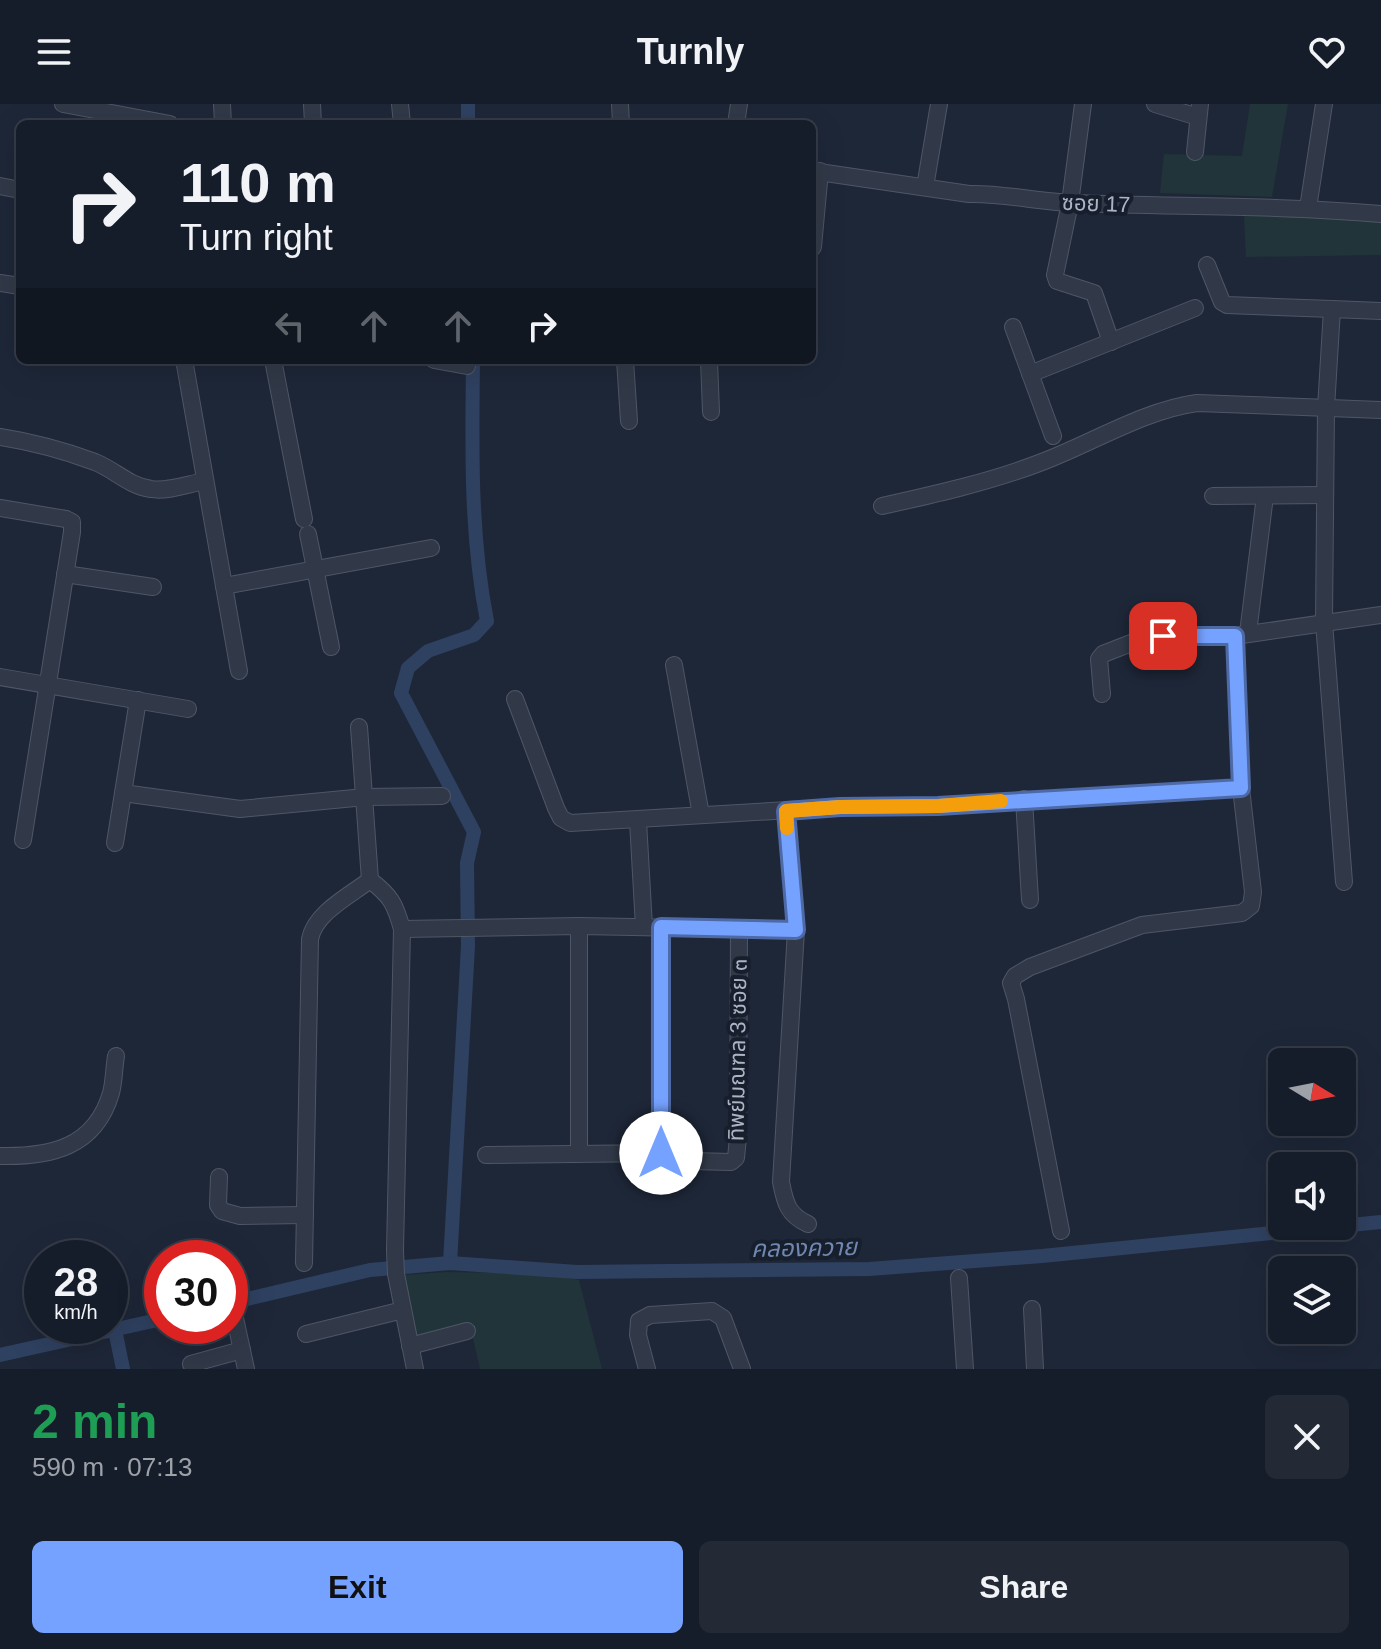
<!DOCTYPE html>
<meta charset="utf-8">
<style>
:root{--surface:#161d2a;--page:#232a36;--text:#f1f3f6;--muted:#9ea2a8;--line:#353b47;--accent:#76a2ff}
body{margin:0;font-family:Helvetica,"Noto Sans Thai",sans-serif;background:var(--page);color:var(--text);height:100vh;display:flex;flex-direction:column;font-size:30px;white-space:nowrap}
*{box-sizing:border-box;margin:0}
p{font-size:26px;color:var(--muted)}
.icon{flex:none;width:44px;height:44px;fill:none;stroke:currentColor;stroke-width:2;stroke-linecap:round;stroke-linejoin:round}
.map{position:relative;height:1265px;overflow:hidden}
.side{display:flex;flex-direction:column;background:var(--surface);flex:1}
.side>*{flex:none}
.top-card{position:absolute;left:16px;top:16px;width:800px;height:244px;border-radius:12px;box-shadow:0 8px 32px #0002,0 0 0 2px var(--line);background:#161d2a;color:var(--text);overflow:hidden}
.needle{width:52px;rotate:100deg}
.tools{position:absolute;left:1268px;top:944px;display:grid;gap:16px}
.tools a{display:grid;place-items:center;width:88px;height:88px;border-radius:12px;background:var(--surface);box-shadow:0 8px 32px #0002,0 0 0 2px var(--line);font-size:40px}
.speed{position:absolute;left:24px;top:1136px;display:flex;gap:16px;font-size:40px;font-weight:700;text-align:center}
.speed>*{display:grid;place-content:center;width:104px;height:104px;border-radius:50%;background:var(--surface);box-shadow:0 8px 32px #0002,0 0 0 2px var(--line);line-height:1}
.speed small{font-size:20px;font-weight:400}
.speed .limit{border:12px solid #d22;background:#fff;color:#111}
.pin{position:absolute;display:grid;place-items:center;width:68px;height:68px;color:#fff;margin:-34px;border-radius:16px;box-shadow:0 4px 12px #0006}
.me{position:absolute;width:88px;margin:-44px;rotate:0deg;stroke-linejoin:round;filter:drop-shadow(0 0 6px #0008)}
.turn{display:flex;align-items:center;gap:28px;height:168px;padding:0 32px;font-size:36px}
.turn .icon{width:104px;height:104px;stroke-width:2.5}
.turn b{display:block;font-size:56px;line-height:68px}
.lanes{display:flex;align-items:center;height:76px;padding:0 32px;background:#0003;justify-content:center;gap:40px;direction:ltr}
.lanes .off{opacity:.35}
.round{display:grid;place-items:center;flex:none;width:84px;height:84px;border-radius:12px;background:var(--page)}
.head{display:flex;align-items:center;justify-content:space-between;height:136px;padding:0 32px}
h1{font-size:48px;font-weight:700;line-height:60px;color:#1e9e55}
.cta{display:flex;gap:16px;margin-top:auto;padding:16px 32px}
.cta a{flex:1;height:92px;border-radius:12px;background:var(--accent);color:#111;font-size:32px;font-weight:700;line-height:92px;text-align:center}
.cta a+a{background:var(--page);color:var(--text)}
header{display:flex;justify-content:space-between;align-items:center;height:104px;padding:0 32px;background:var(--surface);font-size:36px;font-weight:700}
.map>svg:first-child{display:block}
</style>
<header><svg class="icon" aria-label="menu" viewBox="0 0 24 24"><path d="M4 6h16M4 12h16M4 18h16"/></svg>Turnly<svg class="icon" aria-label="heart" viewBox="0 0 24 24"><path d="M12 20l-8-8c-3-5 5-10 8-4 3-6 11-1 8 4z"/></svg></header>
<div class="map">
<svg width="1381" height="1265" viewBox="0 0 1381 1265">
<rect width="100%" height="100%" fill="#1e2738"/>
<g fill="#203439">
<path d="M1250,0h38l-16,93 -112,-4 4,-39 78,2z"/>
<path d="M1244,111l137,2v38l-135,2z"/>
<path d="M446,1168l103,2 30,6 23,89h-122l-10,-44 -53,14 -13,-64z"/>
</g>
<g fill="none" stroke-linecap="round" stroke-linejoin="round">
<g stroke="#2f4161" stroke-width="14">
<path d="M468,0v20"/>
<path d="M450,1159l18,-317 -1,-83 7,-31 -73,-139 7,-25 20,-17 46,-16 13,-14c-17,-87 -15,-173 -14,-261"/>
<path d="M230,1199l140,-33 80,-7 127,9 292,-3 173,-13 339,-34"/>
<path d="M115,1226l8,39"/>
<path d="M0,1251l162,-36"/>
</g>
<g stroke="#4f5666" stroke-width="18">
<g id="minor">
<path d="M63,0l107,20"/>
<path d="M222,0l1,20"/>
<path d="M312,0l1,20"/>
<path d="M400,0l2,20"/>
<path d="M620,0l1,20"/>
<path d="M1083,0l-13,99 -15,72 2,6 37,12 17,49"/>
<path d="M1155,0l43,13"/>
<path d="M736,20l3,-20"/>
<path d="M1195,48l5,-48"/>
<path d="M812,67l157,23c35,-1 69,8 104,9 103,4 205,2 308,11"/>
<path d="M0,82l20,4"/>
<path d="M925,83l14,-83"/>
<path d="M1308,104l16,-104"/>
<path d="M813,143l7,-76"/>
<path d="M1207,161l15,37 5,3 105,4"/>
<path d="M0,179l20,3"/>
<path d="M1013,223l40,109"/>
<path d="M273,256l31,159"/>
<path d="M434,256l33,6"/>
<path d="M625,256l4,61"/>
<path d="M709,256l2,52"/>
<path d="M185,261l54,306"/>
<path d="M1030,270l165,-66"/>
<path d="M0,333c32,5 65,14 95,25 20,8 34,24 56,27 16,3 37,-5 54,-8"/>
<path d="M1213,392l112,-1"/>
<path d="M882,402c54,-12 108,-24 160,-44 50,-19 103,-52 155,-59l184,7"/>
<path d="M0,404l66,11 6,3v10l-49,308"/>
<path d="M308,430l23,113"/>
<path d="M65,470l88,13"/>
<path d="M224,482l207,-38"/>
<path d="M1248,529l17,-137"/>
<path d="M674,561l27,150"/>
<path d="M0,573l188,32"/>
<path d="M1102,590l-3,-35 4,-5 41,-16 91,-2 146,-21"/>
<path d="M515,595l41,109 5,10 9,5 270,-16 98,-1 303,-18"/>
<path d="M138,596l-15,93 117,16 125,-12 77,-1"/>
<path d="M359,623l11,153c21,16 25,24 32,49l-7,322 1,23 19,95"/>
<path d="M1024,695l6,101"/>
<path d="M786,707l10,119 -15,252c4,21 7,33 27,42"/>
<path d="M638,717l6,106"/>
<path d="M115,739l8,-50"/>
<path d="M1344,778l-20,-260 2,-214 6,-99 49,2"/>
<path d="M579,822v228"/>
<path d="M661,823v226"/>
<path d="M402,825l177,-3 217,4"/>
<path d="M486,1051l175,-2 31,8 39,1 5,-4 2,-21 1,-208"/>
<path d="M0,1052c50,1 95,-8 111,-63 3,-11 3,-25 5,-37"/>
<path d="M219,1073l-1,28 4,6 18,5 65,-1"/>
<path d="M1061,1127l-45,-232 -5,-16 4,-7 15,-9 112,-42 100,-12 9,-7 2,-14 -12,-104 -6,-152"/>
<path d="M304,1159l6,-324c5,-26 39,-43 60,-59"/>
<path d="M959,1174l6,91"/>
<path d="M233,1205l13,60"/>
<path d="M1032,1205l3,60"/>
<path d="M306,1230l97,-24"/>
<path d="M410,1242l57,-15"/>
<path d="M191,1260l51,-14"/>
<path d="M647,1265l-9,-34 1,-14 11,-6 62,-4 11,7 19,51"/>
</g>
</g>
<use href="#minor" stroke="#313948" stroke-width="16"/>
</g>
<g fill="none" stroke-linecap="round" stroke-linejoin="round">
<g stroke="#4d69a6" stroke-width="20">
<path id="route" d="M661,1049v-226l135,3 -10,-119 54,-4 98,-1 303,-18 -6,-152h-72"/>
</g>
<use href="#route" stroke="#76a2ff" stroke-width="14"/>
<path stroke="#f59e0b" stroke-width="14" d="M787,724l-1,-17 54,-4 98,-1 63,-5"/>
</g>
<g text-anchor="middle" stroke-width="8" stroke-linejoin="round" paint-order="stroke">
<g font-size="22" fill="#abb3c5" stroke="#171e2c">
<text transform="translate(1096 99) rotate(2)" y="8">ซอย 17</text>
<text transform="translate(737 946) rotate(-89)" y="8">ทิพย์มณฑล 3 ซอย ๓</text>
</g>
<g font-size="24" font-style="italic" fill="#7087b1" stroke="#171e2c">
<text transform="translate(804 1144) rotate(-1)" y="8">คลองควาย</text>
</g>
</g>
</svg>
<div class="tools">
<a><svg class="needle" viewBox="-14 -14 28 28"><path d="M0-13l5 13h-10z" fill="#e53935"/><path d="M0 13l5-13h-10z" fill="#9ea2a8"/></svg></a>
<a><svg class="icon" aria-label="sound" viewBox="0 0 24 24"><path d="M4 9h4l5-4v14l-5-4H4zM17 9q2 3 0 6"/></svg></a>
<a><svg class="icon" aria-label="layers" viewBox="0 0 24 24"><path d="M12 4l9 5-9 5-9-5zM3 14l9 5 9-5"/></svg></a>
</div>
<div class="speed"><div>28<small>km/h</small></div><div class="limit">30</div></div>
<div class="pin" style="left:1163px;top:532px;background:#d93025"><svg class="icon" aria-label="arrive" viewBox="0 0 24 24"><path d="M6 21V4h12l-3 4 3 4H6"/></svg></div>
<svg class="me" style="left:661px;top:1049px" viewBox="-20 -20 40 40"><circle r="19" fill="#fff"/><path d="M0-13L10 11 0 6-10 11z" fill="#76a2ff"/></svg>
<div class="top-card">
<div class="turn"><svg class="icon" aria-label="right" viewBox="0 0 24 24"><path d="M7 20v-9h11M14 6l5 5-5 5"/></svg><div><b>110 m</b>Turn right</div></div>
<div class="lanes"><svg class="icon off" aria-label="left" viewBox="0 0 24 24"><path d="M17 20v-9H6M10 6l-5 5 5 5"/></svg><svg class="icon off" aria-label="ahead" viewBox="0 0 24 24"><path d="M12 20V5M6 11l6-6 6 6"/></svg><svg class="icon off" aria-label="ahead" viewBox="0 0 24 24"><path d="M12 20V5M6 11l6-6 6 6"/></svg><svg class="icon" aria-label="right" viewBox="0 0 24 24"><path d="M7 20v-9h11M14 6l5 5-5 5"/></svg></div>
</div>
</div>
<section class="side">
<div class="head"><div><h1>2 min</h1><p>590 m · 07:13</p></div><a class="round"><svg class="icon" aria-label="close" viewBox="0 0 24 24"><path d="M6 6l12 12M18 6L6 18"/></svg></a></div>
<div class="cta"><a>Exit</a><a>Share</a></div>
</section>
